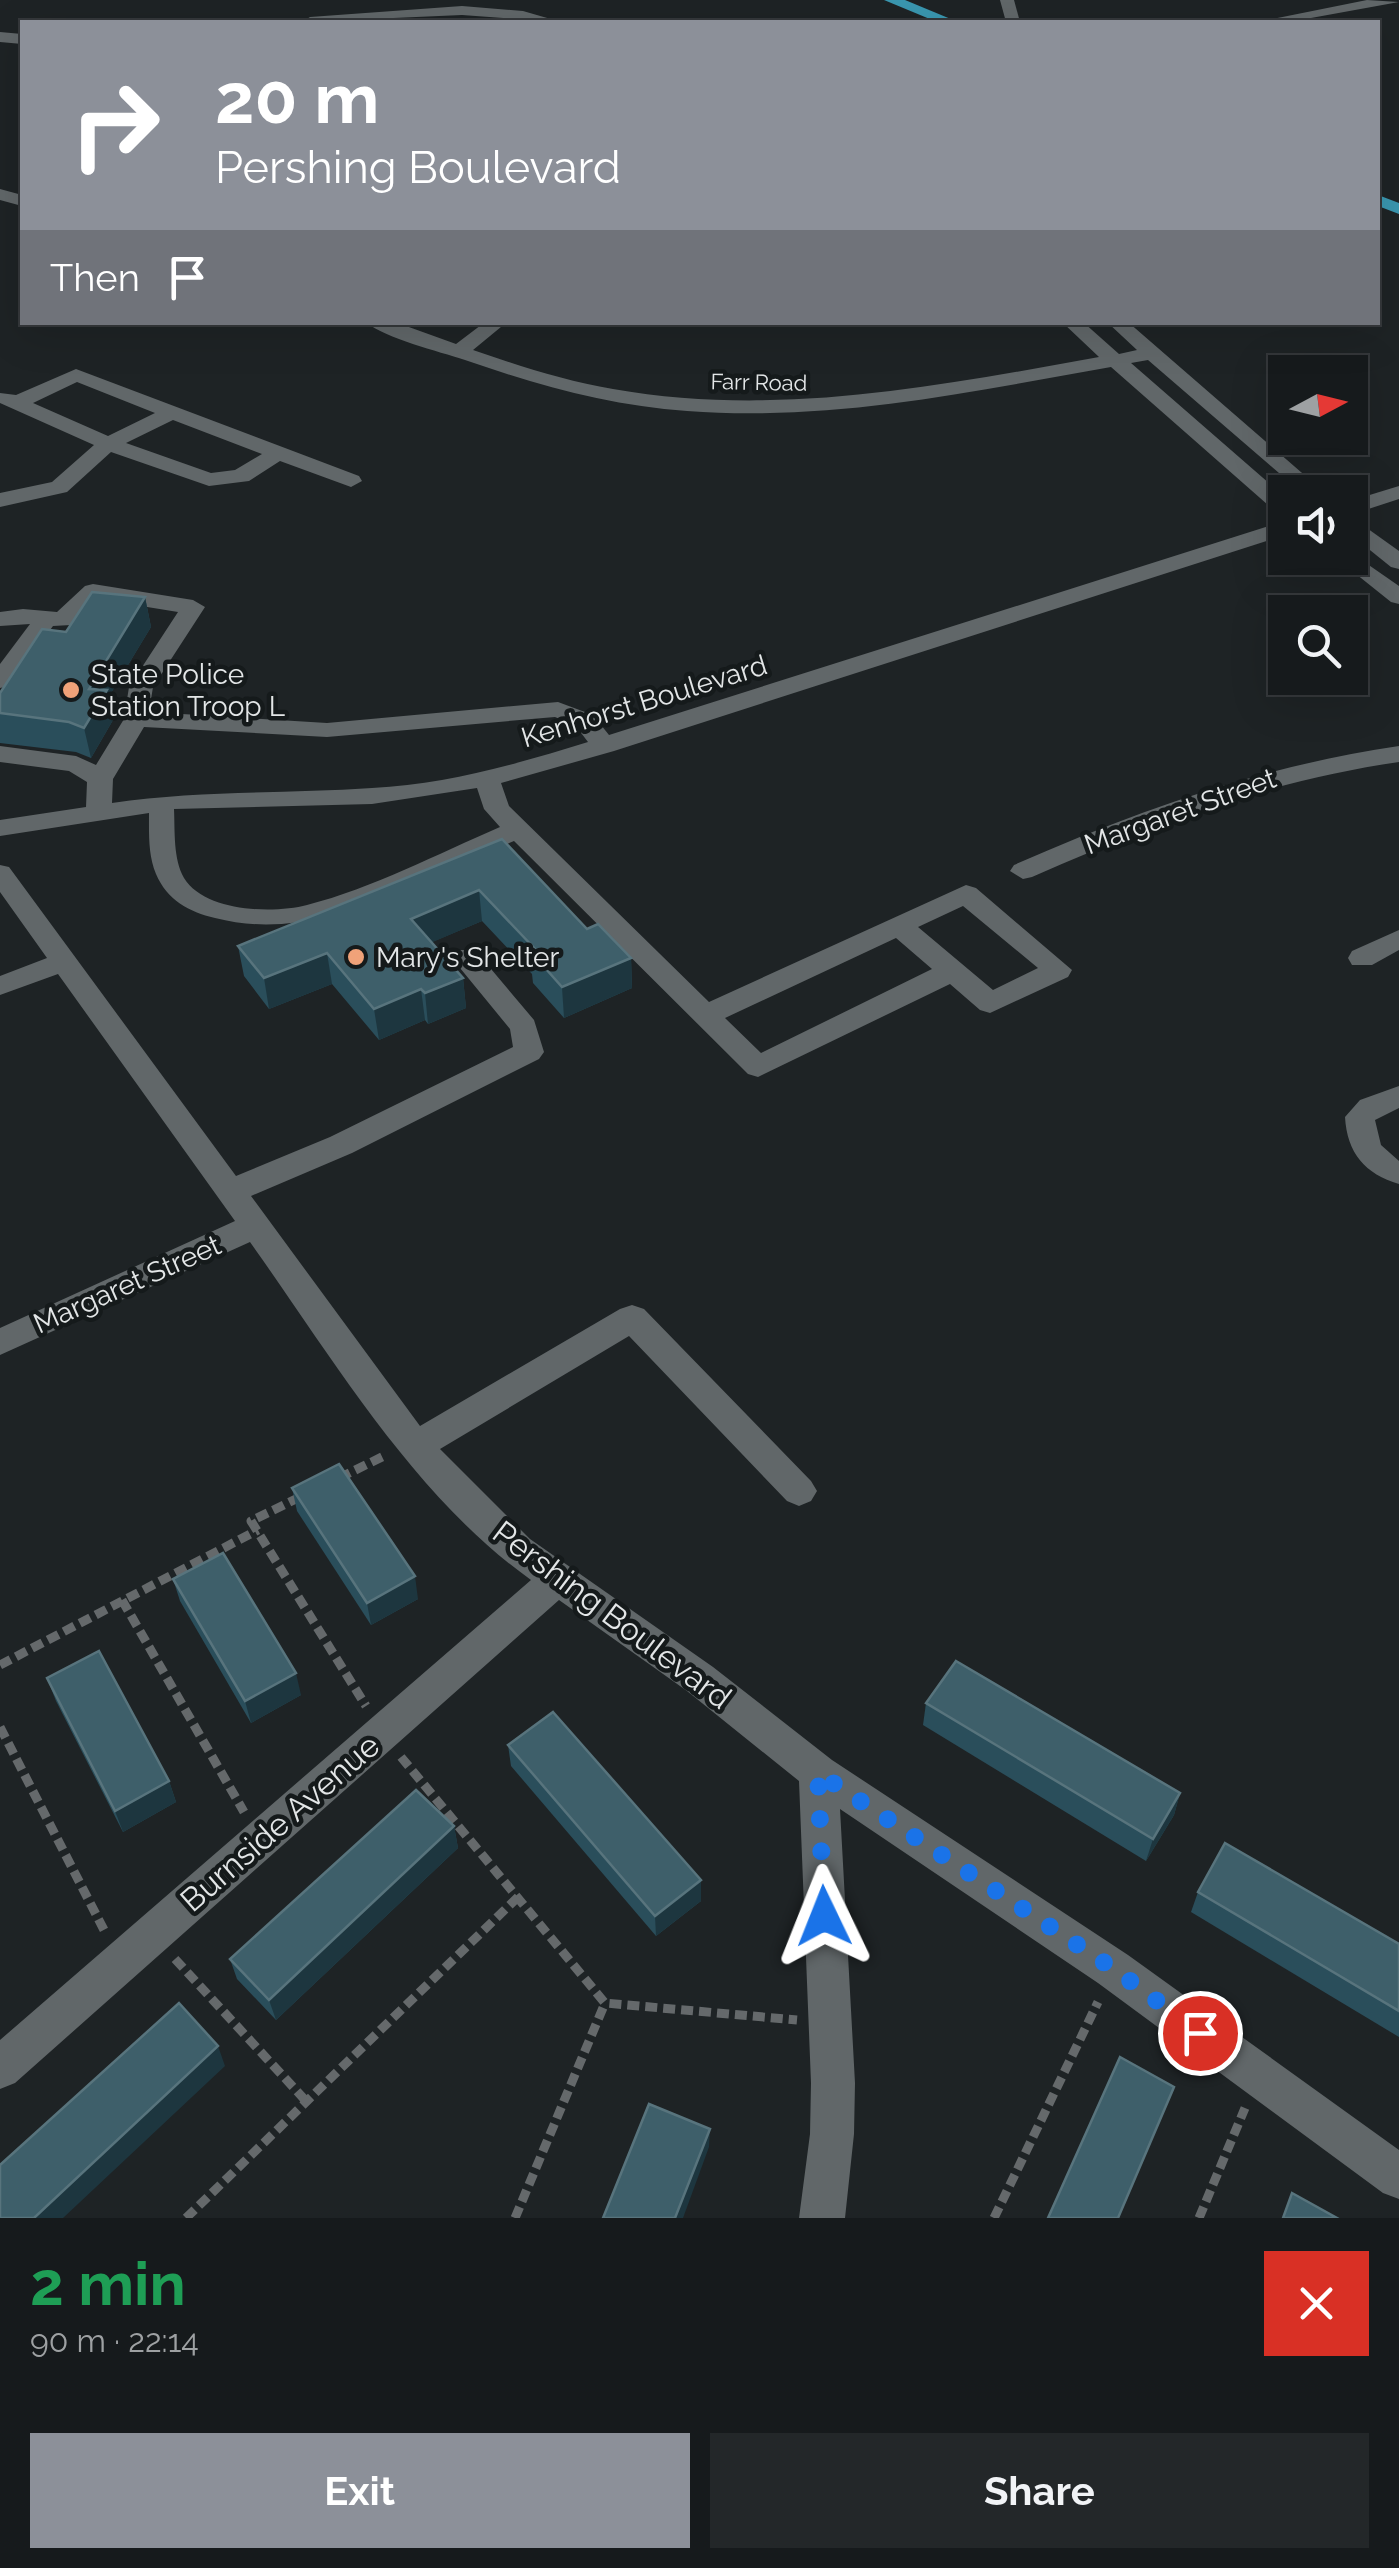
<!DOCTYPE html>
<meta charset="utf-8">
<style>
:root{--surface:#161a1c;--page:#232729;--text:#f1f3f6;--muted:#9ea1a3;--line:#35383b;--accent:#8c9099}
body{margin:0;font-family:Raleway,sans-serif;background:var(--page);color:var(--text);height:100vh;display:flex;flex-direction:column;font-size:38px;white-space:nowrap}
*{box-sizing:border-box;margin:0}
p{font-size:32px;color:var(--muted)}
.icon{flex:none;width:55px;height:55px;fill:none;stroke:currentColor;stroke-width:2;stroke-linecap:round;stroke-linejoin:round}
.map{position:relative;height:2218px;overflow:hidden}
.panel{display:flex;flex-direction:column;background:var(--surface);flex:1}
.panel>*{flex:none}
.banner{position:absolute;left:20px;top:20px;width:1360px;height:305px;border-radius:0px;box-shadow:0 10px 40px #0002,0 0 0 2px var(--line);background:#8c9099;color:#fff;overflow:hidden}
.needle{width:65px;rotate:83deg}
.fabs{position:absolute;left:1268px;top:355px;display:grid;gap:20px}
.fabs a{display:grid;place-items:center;width:100px;height:100px;border-radius:0px;background:var(--surface);box-shadow:0 10px 40px #0002,0 0 0 2px var(--line);font-size:50px}
.pin{position:absolute;display:grid;place-items:center;width:85px;height:85px;color:#fff;margin:-42px;border:5px solid #fff;border-radius:50%;box-shadow:0 2px 10px #0007}
.me{position:absolute;width:110px;margin:-55px;rotate:358deg;stroke-linejoin:round;filter:drop-shadow(0 0 8px #0008)}
.turn{display:flex;align-items:center;gap:35px;height:210px;padding:0 30px;font-size:45px}
.turn .icon{width:130px;height:130px;stroke-width:2.5}
.turn b{display:block;font-size:70px;line-height:85px}
.then{display:flex;align-items:center;height:95px;padding:0 30px;background:#0003;gap:20px;font-size:38px}
.round{display:grid;place-items:center;flex:none;width:105px;height:105px;border-radius:0px;background:var(--page)}
.head{display:flex;align-items:center;justify-content:space-between;height:170px;padding:0 30px}
h1{font-size:60px;font-weight:700;line-height:75px;color:#1e9e55}
.cta{display:flex;gap:20px;margin-top:auto;padding:20px 30px}
.cta a{flex:1;height:115px;border-radius:0px;background:var(--accent);color:#fff;font-size:40px;font-weight:700;line-height:115px;text-align:center}
.cta a+a{background:var(--page);color:var(--text)}
.map>svg:first-child{display:block}
</style>
<div class="map">
<svg width="1399" height="2218" viewBox="0 0 1399 2218">
<rect width="100%" height="100%" fill="#1e2325"/>
<g fill="none" stroke-linecap="round" stroke-linejoin="round">
<g stroke="#65696b" stroke-width="9" stroke-dasharray="12 6" stroke-linecap="butt">
<path d="M339,1478l47,-23"/>
<path d="M300,1497l-49,24 115,185"/>
<path d="M122,1600l122,212"/>
<path d="M0,1665l258,-135"/>
<path d="M0,1727l104,203"/>
<path d="M401,1757l204,246 192,17"/>
<path d="M175,1959l131,142"/>
<path d="M186,2218l332,-321"/>
<path d="M515,2218l90,-215"/>
<path d="M994,2218l104,-216"/>
<path d="M1199,2218l46,-110"/>
</g>
<g fill="#616769" fill-rule="evenodd">
<path d="M1000,0h14l6,22h-14z"/>
<path d="M1367,0l32,2 -110,20h-32z"/>
<path d="M462,6l61,5 38,11 -99,-7 -160,7 8,-5z"/>
<path d="M0,32l22,2v10l-22,-2z"/>
<path d="M0,189l22,6v11l-22,-6z"/>
<path d="M366,322h29l61,22 29,-22h22l-34,28c46,16 92,31 140,39 164,29 325,-3 486,-32l-37,-35h21l36,32 18,-4 -30,-28h21l196,170h-23l-153,-132 -17,3 154,134v18l-8,-2 -166,-146c-141,25 -280,55 -424,44 -76,-5 -150,-26 -222,-51 -27,-9 -79,-21 -99,-38z"/>
<path d="M76,369l283,107 3,5 -11,6 -71,-26 -31,20 -40,5 -98,-34 -44,40 -67,15v-14l52,-11 42,-37 -94,-42v-10l16,2zM77,382l78,31 -47,23 -75,-33zM173,420l89,34 -27,16 -24,3 -85,-30z"/>
<path d="M1399,486v13l-49,16v-14z"/>
<path d="M1350,516l49,35v18l-8,-2 -41,-33z"/>
<path d="M1285,521v14l-671,216 -113,32 8,23 200,196 257,-117 10,3 96,82 -4,7 -78,36 -10,-3 -30,-26 -192,93 -10,-3 -234,-233c-93,39 -195,104 -299,77 -26,-6 -48,-18 -59,-44 -8,-19 -7,-41 -7,-61l-149,23v-16l86,-13 1,-25 -18,-11 -69,-9v-16l76,10 20,9 28,-46 5,-32 49,-75 -80,-13 -27,26 -18,1 -44,60 -9,2v-24l30,-40 -30,2v-14l23,-3 34,3 28,-26 8,-2 100,16 12,7 -52,80 -4,25 178,11 231,-21 35,13 16,20zM555,717l20,8 13,17c-71,22 -141,42 -216,46 -87,6 -173,2 -260,15l1,-24 31,-52 183,10zM477,788l7,21 16,18c-63,27 -127,61 -193,78 -34,9 -102,7 -123,-27 -11,-19 -9,-47 -10,-69l198,-5zM963,906l75,62 -45,22 -75,-63zM896,938l36,31 -171,84 -36,-35z"/>
<path d="M1350,552l49,34v18l-8,-2 -55,-44h14z"/>
<path d="M1399,746v16c-130,19 -247,62 -367,115l-9,2 -13,-8 4,-6c125,-55 249,-99 385,-119z"/>
<path d="M0,865l9,2 227,309 94,-39 183,-90 -3,-18 -59,-72 4,-7h20l59,70 10,32 -5,7 -187,94 -101,43 169,230 200,-117 12,-4 12,4 167,172 6,10 -6,10 -12,5 -12,-5 -158,-165 -189,113 90,90 183,128 119,93 296,195 271,195v49l-16,-6 -285,-210 -258,-174 15,274 -1,51 -9,84h-46l11,-84 1,-51 -12,-302 -112,-90 -128,-91 -544,483 -15,6v-49l531,-460c-117,-83 -199,-223 -281,-338l-250,113v-27l235,-107 -177,-247 -58,21v-19l47,-18 -47,-66z"/>
<path d="M1399,930v20l-27,15h-20l-4,-7 4,-7z"/>
<path d="M1399,1086v22l-24,12 6,25 18,16v23c-34,-10 -52,-31 -54,-67l15,-17z"/>
</g>
<g fill="#3a97b0" fill-rule="evenodd">
<path d="M884,0h21l53,22h-21z"/>
<path d="M1378,195l21,8v11l-21,-8z"/>
</g>
</g>
<g fill="#2a4e5b">
<path d="M145,597l6,30 -43,71 5,22 -22,38 -15,-6 -76,-9v-50l66,-61z"/>
<path d="M502,839l85,90 44,29 1,30 -68,30 -31,-35 -1,-9 -50,-53 -50,21 31,36 3,30 -38,16 -3,-4 -46,20 -47,-56 -63,25 -25,-33 -6,-30z"/>
<path d="M292,1488l126,111 -47,26 -74,-114z"/>
<path d="M173,1579l128,116 -50,28 -71,-122z"/>
<path d="M47,1678l122,103 7,21 -53,30 -67,-131z"/>
<path d="M926,1703l254,90 -6,22 -28,46 -223,-136z"/>
<path d="M508,1745l193,135v21l-45,35 -145,-170z"/>
<path d="M454,1826l4,22 -182,172 -39,-41 -7,-20z"/>
<path d="M1198,1892l201,52v93l-208,-125z"/>
</g>
<g fill="#1d363f">
<path d="M145,597l6,30 -43,71 5,22 -22,38 -7,-30 5,-39z"/>
<path d="M479,890l3,31 -68,29 -3,-31z"/>
<path d="M327,953l5,31 -63,25 -5,-31z"/>
<path d="M631,958l1,30 -68,30 -2,-31z"/>
<path d="M463,978l3,30 -38,16 -3,-31z"/>
<path d="M421,989l4,31 -46,20 -5,-31z"/>
<path d="M415,1576l3,23 -47,26 -4,-22z"/>
<path d="M296,1673l5,22 -50,28 -6,-22z"/>
<path d="M169,1781l7,21 -53,30 -8,-21z"/>
<path d="M1180,1793l-6,22 -28,46 7,-22z"/>
<path d="M454,1826l4,22 -182,172 -7,-20z"/>
<path d="M701,1880v21l-45,35 -1,-20z"/>
<path d="M218,2046l7,20 -162,152h-29z"/>
<path d="M710,2129l-1,18 -26,71h-8z"/>
</g>
<g fill="#3e5f6a" stroke="#58747d" stroke-width="2.5">
<path d="M92,592l53,5 -56,92 18,1 -23,38 -15,-6 -69,-9v-20l42,-64 24,3z"/>
<path d="M502,839l85,90 11,-5 33,34 -69,29 -31,-35 5,-2 -57,-60 -68,29 52,59 -38,15 -4,-4 -47,20 -47,-56 -63,25 -26,-32z"/>
<path d="M339,1464l76,112 -48,27 -75,-115z"/>
<path d="M223,1553l73,120 -51,28 -72,-122z"/>
<path d="M99,1651l70,130 -54,30 -68,-133z"/>
<path d="M956,1661l224,132 -27,46 -227,-136z"/>
<path d="M553,1712l148,168 -46,36 -147,-171z"/>
<path d="M416,1790l38,36 -185,174 -39,-41z"/>
<path d="M1225,1843l174,101v67l-201,-119z"/>
<path d="M179,2003l39,43 -184,172h-34v-53z"/>
<path d="M1120,2057l54,30 -56,131h-70z"/>
<path d="M649,2104l61,25 -35,89h-72z"/>
<path d="M1292,2193l45,25h-54z"/>
</g>
<g fill="none" stroke-linecap="round" stroke-linejoin="round">
<path stroke="#1a73e8" stroke-width="18" stroke-dasharray="0 32.4" d="M824,1916l-6,-143 296,196 86,64"/>
</g>
<g fill="#f0a279" stroke="#151a1b" stroke-width="4">
<circle cx="71" cy="690" r="10"/>
<circle cx="356" cy="957" r="10"/>
</g>
<g text-anchor="middle" stroke-width="9" stroke-linejoin="round" paint-order="stroke">
<g font-size="22" fill="#e3e6e7" stroke="#151a1b">
<text transform="translate(759 382) rotate(1)" y="8">Farr Road</text>
</g>
<g font-size="28" fill="#e3e6e7" stroke="#151a1b" text-anchor="start">
<text x="91" y="684">State Police<tspan x="91" dy="32">Station Troop L</tspan></text>
<text x="376" y="967">Mary's Shelter</text>
</g>
<g font-size="28" fill="#e3e6e7" stroke="#151a1b">
<text transform="translate(644 701) rotate(-17)" y="10">Kenhorst Boulevard</text>
<text transform="translate(1180 811) rotate(-20)" y="10">Margaret Street</text>
<text transform="translate(127 1284) rotate(-24)" y="10">Margaret Street</text>
</g>
<g font-size="32" fill="#e3e6e7" stroke="#151a1b">
<text transform="translate(612 1615) rotate(37)" y="11">Pershing Boulevard</text>
<text transform="translate(280 1823) rotate(-41)" y="11">Burnside Avenue</text>
</g>
</g>
</svg>
<div class="fabs">
<a><svg class="needle" viewBox="-14 -14 28 28"><path d="M0-13l5 13h-10z" fill="#e53935"/><path d="M0 13l5-13h-10z" fill="#9ea1a3"/></svg></a>
<a><svg class="icon" aria-label="sound" viewBox="0 0 24 24"><path d="M4 9h4l5-4v14l-5-4H4zM17 9q2 3 0 6"/></svg></a>
<a><svg class="icon" aria-label="search" viewBox="0 0 24 24"><circle cx="10" cy="10" r="6"/><path d="M15 15l6 6"/></svg></a>
</div>
<div class="pin" style="left:1200px;top:2033px;background:#d93025"><svg class="icon" aria-label="arrive" viewBox="0 0 24 24"><path d="M6 21V4h12l-3 4 3 4H6"/></svg></div>
<svg class="me" style="left:824px;top:1916px" viewBox="-20 -20 40 40"><path d="M0-17L14 15 0 8-14 15z" fill="#1a73e8" stroke="#fff" stroke-width="4"/></svg>
<div class="banner">
<div class="turn"><svg class="icon" aria-label="right" viewBox="0 0 24 24"><path d="M7 20v-9h11M14 6l5 5-5 5"/></svg><div><b>20 m</b>Pershing Boulevard</div></div>
<div class="then">Then<svg class="icon" aria-label="arrive" viewBox="0 0 24 24"><path d="M6 21V4h12l-3 4 3 4H6"/></svg></div>
</div>
</div>
<section class="panel">
<div class="head"><div><h1>2 min</h1><p>90 m · 22:14</p></div><a class="round" style="background:#d93025;color:#fff"><svg class="icon" aria-label="close" viewBox="0 0 24 24"><path d="M6 6l12 12M18 6L6 18"/></svg></a></div>
<div class="cta"><a>Exit</a><a>Share</a></div>
</section>
